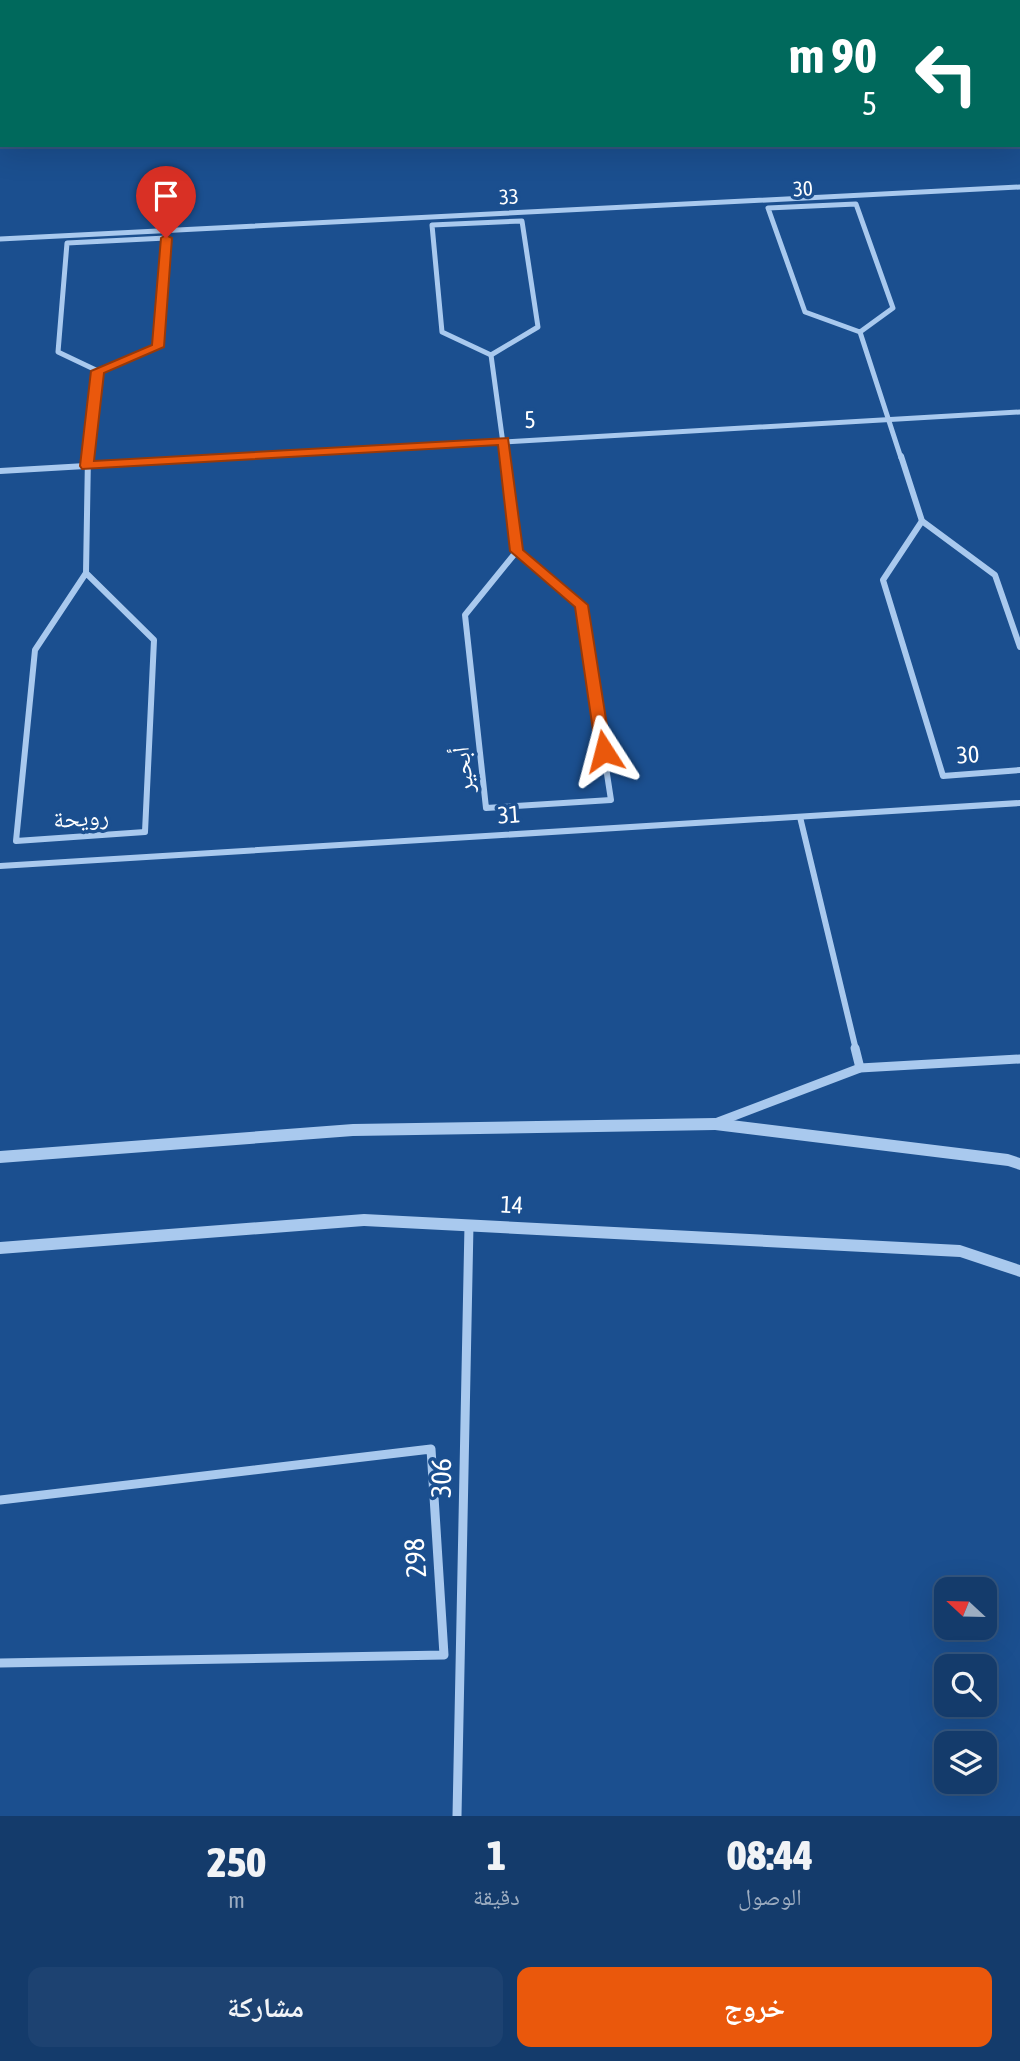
<!DOCTYPE html>
<html lang="ar">
<meta charset="utf-8">
<style>
:root{--surface:#143b6b;--page:#1d4271;--text:#f1f3f6;--muted:#9dadc1;--line:#33557e;--accent:#ea580c}
body{margin:0;font-family:"Asap Condensed","Noto Naskh Arabic",sans-serif;background:var(--page);color:var(--text);direction:rtl;height:100vh;display:flex;flex-direction:column;font-size:26px;white-space:nowrap}
*{box-sizing:border-box;margin:0}
p{font-size:23px;color:var(--muted)}
.icon{flex:none;width:38px;height:38px;fill:none;stroke:currentColor;stroke-width:2;stroke-linecap:round;stroke-linejoin:round}
.map{position:relative;height:1816px;overflow:hidden;direction:ltr}
.sheet{display:flex;flex-direction:column;background:var(--surface);flex:1}
.sheet>*{flex:none}
.hud{position:absolute;left:0px;top:0px;width:1020px;height:147px;box-shadow:0 7px 28px #0002,0 0 0 2px var(--line);direction:rtl;background:#00695c;color:#fff;overflow:hidden}
.needle{width:46px;rotate:292deg}
.fabs{position:absolute;left:934px;top:1577px;display:grid;gap:14px}
.fabs a{display:grid;place-items:center;width:63px;height:63px;border-radius:14px;background:var(--surface);box-shadow:0 7px 28px #0002,0 0 0 2px var(--line);font-size:35px}
.pin{position:absolute;display:grid;place-items:center;width:60px;height:60px;color:#fff;margin:-72px -30px;border-radius:50% 50% 50% 0;rotate:-45deg;box-shadow:0 0 7px #0007}
.pin .icon{rotate:45deg}
.me{position:absolute;width:77px;margin:-38px;rotate:351deg;stroke-linejoin:round;filter:drop-shadow(0 0 5px #0008)}
.turn{display:flex;align-items:center;gap:24px;height:147px;padding:0 28px;font-size:32px}
.turn .icon{width:91px;height:91px;stroke-width:2.5}
.turn b{display:block;font-size:49px;line-height:60px}
.eta{display:flex;justify-content:space-evenly;align-items:center;height:119px;text-align:center}
.eta b{font-size:42px;font-weight:800;line-height:49px}
.action{display:flex;gap:14px;margin-top:auto;padding:14px 28px}
.action a{flex:1;height:80px;border-radius:14px;background:var(--accent);color:#fff;font-size:28px;font-weight:800;line-height:80px;text-align:center}
.action a+a{background:var(--page);color:var(--text)}
.map>svg:first-child{display:block}
</style>
<div class="map">
<svg width="1020" height="1816" viewBox="0 0 1020 1816">
<rect width="100%" height="100%" fill="#1b4f8f"/>
<g fill="none" stroke-linecap="round" stroke-linejoin="round">
<g stroke="#a9c9ee" stroke-width="5">
<path d="M856,204l37,104 -33,24 -55,-20 -37,-104z"/>
<path d="M522,221l16,106 -47,28 -49,-23 -10,-107z"/>
<path d="M166,238l-8,109 -60,24 -40,-19 9,-109z"/>
<path d="M0,239l1020,-52"/>
<path d="M860,332l41,126"/>
<path d="M491,355l14,103"/>
<path d="M88,458l10,-87"/>
<path d="M226,458l794,-46"/>
</g>
<g stroke="#a9c9ee" stroke-width="6">
<path d="M504,456l13,95"/>
<path d="M901,456l21,65 73,54 25,72"/>
<path d="M0,471l257,-15"/>
<path d="M922,521l-39,59 60,196 77,-6"/>
<path d="M517,551l64,54 30,195 -125,8 -21,-193z"/>
<path d="M86,573l68,67 -9,192 -129,9 19,-191z"/>
<path d="M86,573l2,-117"/>
<path d="M800,817l56,233"/>
<path d="M0,866l1020,-63"/>
</g>
<g stroke="#a9c9ee" stroke-width="9">
<path d="M855,1048l5,20"/>
<path d="M718,1122l142,-54 160,-9"/>
<path d="M0,1500l431,-51 13,206 -444,8"/>
<path d="M457,1816l12,-591"/>
</g>
<g fill="#a9c9ee" fill-rule="evenodd">
<rect x="1018" y="89" width="2" height="4"/>
<path d="M0,138h2v5l-2,1z"/>
<path d="M715,1118l293,36 12,4v12l-12,-4 -293,-36 -362,6 -353,27v-12l353,-27z"/>
<path d="M364,1214l596,31 60,20v12l-60,-20 -596,-31 -364,28v-12z"/>
</g>
<g fill="#f0f6ff" fill-rule="evenodd">
<rect x="1018" y="27" width="2" height="6"/>
<rect x="0" y="75" width="2" height="6"/>
</g>
</g>
<path fill="#ea580c" stroke="#983908" stroke-width="2" d="M166,235l6,3 -8,109 -60,26 -10,88 414,-23 15,112 65,55 23,146 -2,4h-11l-2,-4 -21,-144 -65,-56 -12,-106 -416,24 -2,-3 11,-95 61,-26 9,-107z"/>
<g text-anchor="middle" stroke-width="7" stroke-linejoin="round" paint-order="stroke">
<g font-size="21" fill="#fff" stroke="#1b4f8f">
<text transform="translate(803 189) rotate(-3)" y="7">30</text>
<text transform="translate(509 197) rotate(-3)" y="7">33</text>
</g>
<g font-size="24" fill="#fff" stroke="#1b4f8f">
<text transform="translate(530 420) rotate(-3)" y="8">5</text>
<text transform="translate(968 755) rotate(-4)" y="8">30</text>
<text transform="translate(463 770) rotate(-96)" y="8">أبحير</text>
<text transform="translate(509 815) rotate(-4)" y="8">31</text>
<text transform="translate(81 818) rotate(-4)" y="8">رويحة</text>
<text transform="translate(512 1205) rotate(3)" y="8">14</text>
</g>
<g font-size="28" fill="#fff" stroke="#1b4f8f">
<text transform="translate(441 1478) rotate(-89)" y="10">306</text>
<text transform="translate(415 1558) rotate(-94)" y="10">298</text>
</g>
</g>
</svg>
<div class="fabs">
<a><svg class="needle" viewBox="-14 -14 28 28"><path d="M0-13l5 13h-10z" fill="#e53935"/><path d="M0 13l5-13h-10z" fill="#9dadc1"/></svg></a>
<a><svg class="icon" aria-label="search" viewBox="0 0 24 24"><circle cx="10" cy="10" r="6"/><path d="M15 15l6 6"/></svg></a>
<a><svg class="icon" aria-label="layers" viewBox="0 0 24 24"><path d="M12 4l9 5-9 5-9-5zM3 14l9 5 9-5"/></svg></a>
</div>
<div class="pin" style="left:166px;top:238px;background:#d93025"><svg class="icon" aria-label="arrive" viewBox="0 0 24 24"><path d="M6 21V4h12l-3 4 3 4H6"/></svg></div>
<svg class="me" style="left:604px;top:751px" viewBox="-20 -20 40 40"><path d="M0-17L14 15 0 8-14 15z" fill="#ea580c" stroke="#fff" stroke-width="4"/></svg>
<div class="hud">
<div class="turn"><svg class="icon" aria-label="left" viewBox="0 0 24 24"><path d="M17 20v-9H6M10 6l-5 5 5 5"/></svg><div><b>90 m</b>5</div></div>
</div>
</div>
<section class="sheet">
<div class="eta">
<div><b>08:44</b><p>الوصول</p></div>
<div><b>1</b><p>دقيقة</p></div>
<div><b>250</b><p>m</p></div>
</div>
<div class="action"><a>خروج</a><a>مشاركة</a></div>
</section>
